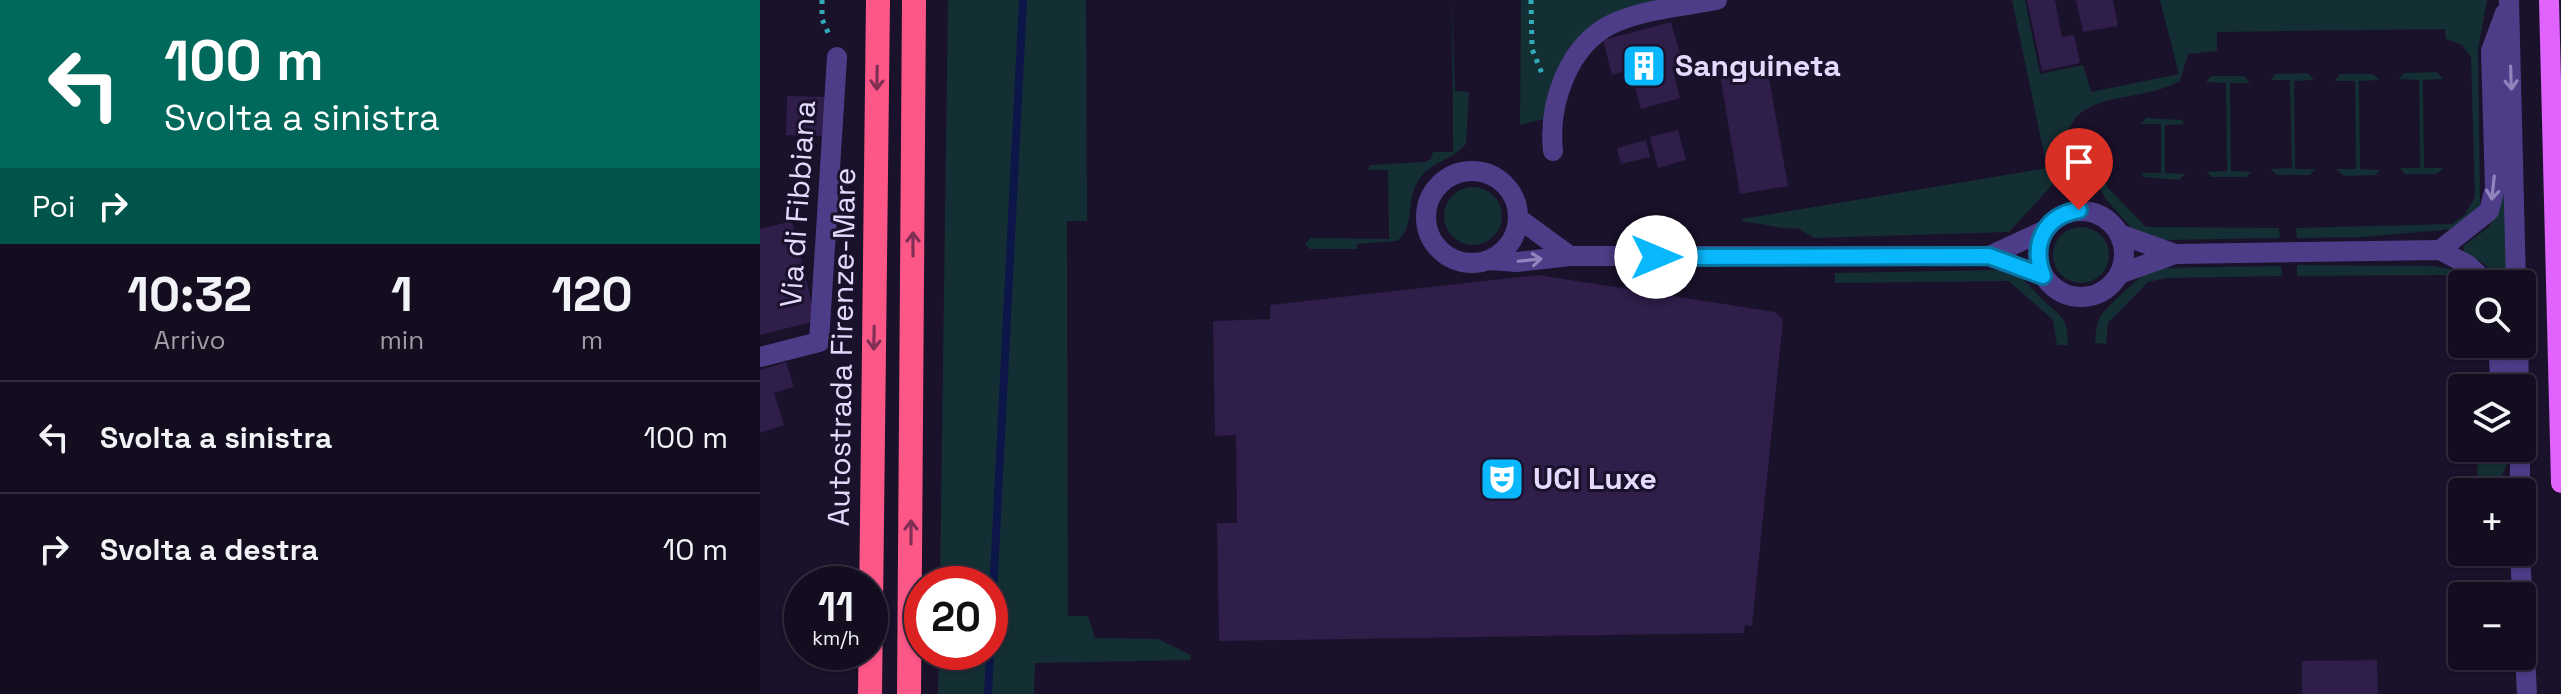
<!DOCTYPE html>
<html lang="it">
<meta charset="utf-8">
<style>
:root{--surface:#140d20;--page:#1d1629;--text:#f1f3f6;--muted:#9d9ca5;--line:#332d3e}
body{margin:0;font-family:"Space Grotesk",sans-serif;background:var(--page);color:var(--text);height:100vh;display:flex;flex-direction:column;font-size:30px;white-space:nowrap}
*{box-sizing:border-box;margin:0}
p{font-size:26px;color:var(--muted)}
.icon{flex:none;width:44px;height:44px;fill:none;stroke:currentColor;stroke-width:2;stroke-linecap:round;stroke-linejoin:round}
.map{position:relative;flex:1;overflow:hidden}
.details{display:flex;flex-direction:column;background:var(--surface);width:760px}
.details>*{flex:none}
.guide{background:#00695c;color:#fff;overflow:hidden}
.controls{position:absolute;left:1688px;top:270px;display:grid;gap:16px}
.controls a{display:grid;place-items:center;width:88px;height:88px;border-radius:8px;background:var(--surface);box-shadow:0 2px 6px #0004,0 0 0 2px var(--line);font-size:40px}
.speed{position:absolute;left:24px;top:566px;display:flex;gap:16px;font-size:40px;font-weight:700;text-align:center}
.speed>*{display:grid;place-content:center;width:104px;height:104px;border-radius:50%;background:var(--surface);box-shadow:0 2px 6px #0004,0 0 0 2px var(--line);line-height:1}
.speed small{font-size:20px;font-weight:400}
.speed .limit{border:12px solid #d22;background:#fff;color:#111}
.pin{position:absolute;display:grid;place-items:center;width:68px;height:68px;color:#fff;margin:-82px -34px;border-radius:50% 50% 50% 0;rotate:-45deg;box-shadow:0 0 8px #0007}
.pin .icon{rotate:45deg}
.me{position:absolute;width:88px;margin:-44px;rotate:90deg;stroke-linejoin:round;filter:drop-shadow(0 0 6px #0008)}
.turn{display:flex;align-items:center;gap:28px;height:168px;padding:0 32px;font-size:36px}
.turn .icon{width:104px;height:104px;stroke-width:2.5}
.turn b{display:block;font-size:56px;line-height:68px}
.then{display:flex;align-items:center;height:76px;padding:0 32px;background:#0003;gap:16px;font-size:30px}
.eta{display:flex;justify-content:space-evenly;align-items:center;height:136px;text-align:center}
.eta b{font-size:48px;font-weight:700;line-height:56px}
ul{padding:0;list-style:none}
li{display:flex;align-items:center;gap:24px;height:112px;padding:0 32px;border-top:2px solid var(--line)}
li div{flex:1}
li b{display:block;font-size:30px}
li em{font-style:normal}
main{display:flex;flex:1;min-height:0}
.map>svg:first-child{display:block}
</style>
<main>
<section class="details">
<div class="guide">
<div class="turn"><svg class="icon" aria-label="left" viewBox="0 0 24 24"><path d="M17 20v-9H6M10 6l-5 5 5 5"/></svg><div><b>100 m</b>Svolta a sinistra</div></div>
<div class="then">Poi<svg class="icon" aria-label="right" viewBox="0 0 24 24"><path d="M7 20v-9h11M14 6l5 5-5 5"/></svg></div>
</div>
<div class="eta">
<div><b>10:32</b><p>Arrivo</p></div>
<div><b>1</b><p>min</p></div>
<div><b>120</b><p>m</p></div>
</div>
<ul>
<li><svg class="icon" aria-label="left" viewBox="0 0 24 24"><path d="M17 20v-9H6M10 6l-5 5 5 5"/></svg><div><b>Svolta a sinistra</b></div><em>100 m</em></li>
<li><svg class="icon" aria-label="right" viewBox="0 0 24 24"><path d="M7 20v-9h11M14 6l5 5-5 5"/></svg><div><b>Svolta a destra</b></div><em>10 m</em></li>
</ul>
</section>
<div class="map">
<svg width="1801" height="694" viewBox="0 0 1801 694">
<rect width="100%" height="100%" fill="#1a112a"/>
<g fill="#142f34">
<path d="M188,0h138l1,221h-20l1,395h20l7,22 63,1 33,16 -1,5 -155,3 -1,31h-96l1,-42h51v-68h-50z"/>
<path d="M692,0l3,91 14,1 -3,52c-14,17 -37,17 -49,39 -11,19 -2,44 -20,58l-40,3v5h-47l-5,-5 6,-6 78,1 -1,-69h-20l2,-5 55,-3 6,-3 2,-7h20z"/>
<path d="M761,0h150l-68,23 -54,95 -29,7z"/>
<path d="M1252,0h13l15,74 43,-9 8,27 88,-18 -19,-74h327l-9,49 2,157 -27,23 -89,8 -67,1 -1,-10 156,-4 13,-9 10,-18 -4,-140 -9,-12 -16,-6 -1,-10 -228,3v19l-29,3 -8,27c-50,27 -118,2 -116,82l-9,1 -2,20 -44,48 -195,6 -16,-10c-17,3 -35,-6 -55,-6l-1,-3 305,-51z"/>
<path d="M1677,72l6,7 -20,1 1,88h20l-8,6h-31l-5,-6h20l-1,-88 -20,-1 5,-6z"/>
<path d="M1515,74l33,-1 6,7 -20,1 1,88h20l-5,6h-33l-6,-6 21,-1 -2,-88h-19z"/>
<path d="M1580,74h33l6,6 -20,1 1,88 20,1 -5,5 -31,1 -8,-7h20l-1,-88h-20z"/>
<path d="M1451,76h33l6,7h-20l1,88 20,1 -5,5h-34l-5,-5 20,-1 -1,-88 -20,-1z"/>
<path d="M1386,118l36,2 2,4 -19,1v48l20,1 -6,6 -36,-3 -2,-4h20v-49h-20z"/>
<path d="M1343,176l5,12 38,39 133,1 1,10 -117,2 -27,-7 -31,-35 -11,-20z"/>
<circle cx="713" cy="216" r="29"/>
<path d="M1745,191l4,93h-9l-15,-20 -21,-11 -1,-7 26,-19z"/>
<circle cx="1321" cy="255" r="28"/>
<path d="M1537,265l137,1 29,6 12,12h-12l-20,-9 -146,1z"/>
<path d="M1521,266l1,10 -115,2 -19,4 -40,41 -2,21 -11,-1c1,-8 1,-18 5,-26 7,-11 42,-43 54,-49z"/>
<path d="M1241,270c24,8 24,11 40,28 18,19 27,16 27,47h-11l-4,-25 -44,-39 -174,2v-10z"/>
<path d="M1717,448h32l-3,19 -12,25h-16z"/>
</g>
<g fill="none" stroke-linecap="round" stroke-linejoin="round">
<path stroke="#0c1648" stroke-width="8" d="M228,694l35,-694"/>
</g>
<g fill="#2f1d4a">
<path d="M1267,0h28l7,37 12,-2 6,28 -38,8z"/>
<path d="M1316,0h37l5,26 -35,6z"/>
<path d="M911,22l12,42 -11,3 8,31 -39,11 -11,-39 -18,5 -9,-35z"/>
<path d="M1006,61l22,125 -48,8 -21,-125z"/>
<path d="M27,96l40,1 -1,39 -40,-1z"/>
<path d="M918,130l8,30 -28,8 -8,-31z"/>
<path d="M886,140l4,17 -29,7 -4,-16z"/>
<path d="M32,221l24,100 -56,14v-106z"/>
<path d="M778,275l237,37 8,8 -31,306 -7,-1 -1,8 -525,8 -2,-118h20l-1,-88 -21,1 -2,-115 57,-2v-14z"/>
<path d="M26,362l8,25 -20,6 10,32 -24,8v-63z"/>
<path d="M1617,660l1,34h-76v-33z"/>
</g>
<g fill="none" stroke-linecap="round" stroke-linejoin="round">
<g stroke="#32aaba" stroke-width="5" stroke-dasharray="4 6" stroke-linecap="butt">
<path d="M62,0v19l8,18"/>
<path d="M771,0l1,49 11,27"/>
</g>
<g stroke="#4d3d88" stroke-width="20">
<path d="M1749,0l7,284"/>
<path d="M793,151c-5,-47 15,-107 61,-128 32,-14 70,-17 103,-23"/>
<circle cx="712" cy="217" r="46"/>
<circle cx="1321" cy="254" r="43"/>
<path d="M758,218l52,38"/>
<path d="M1359,234l56,20"/>
<path d="M1680,250l49,-39 6,-23 -4,-137 14,-38"/>
<path d="M1229,256l54,-25"/>
<path d="M729,260l28,2 53,-6h419l54,20"/>
<path d="M1359,274l56,-20 265,-4 28,15 20,19"/>
<path d="M1738,344l2,32 5,12"/>
<path d="M1758,344l1,44"/>
<path d="M0,357l59,-15 18,-285"/>
<path d="M1760,492v-44"/>
<path d="M1760,552l7,142"/>
</g>
<path stroke="#e063fd" stroke-width="20" d="M1789,0l12,483"/>
<g stroke="#fd5788" stroke-width="24">
<path d="M110,694l8,-694"/>
<path d="M149,694l5,-694"/>
</g>
</g>
<defs><path id="oneway-shaft" d="M-6 0H5M1.5-3L5.5 0L1.5 3" fill="none" stroke-width="1.6" stroke-linecap="round" stroke-linejoin="round" transform="scale(2)"/></defs>
<g stroke="#803054">
<use href="#oneway-shaft" transform="translate(117 78) rotate(91)"/>
<use href="#oneway-shaft" transform="translate(153 244) rotate(-90)"/>
<use href="#oneway-shaft" transform="translate(114 338) rotate(91)"/>
<use href="#oneway-shaft" transform="translate(151 532) rotate(-90)"/>
</g>
<g stroke="#9184bd">
<use href="#oneway-shaft" transform="translate(1751 78) rotate(88)"/>
<use href="#oneway-shaft" transform="translate(1733 188) rotate(96)"/>
<use href="#oneway-shaft" transform="translate(770 260) rotate(-6)"/>
</g>
<g fill="none" stroke-linecap="round" stroke-linejoin="round">
<g stroke="#0677a4" stroke-width="20">
<path id="route" d="M896,257l333,-1 54,20c-12,-32 1,-60 36,-66"/>
</g>
<use href="#route" stroke="#09b7fc" stroke-width="14"/>
</g>
<defs>
<g id="building-square" transform="scale(2.3)"><rect x="-9" y="-9" width="18" height="18" rx="4" fill="#09b7fc" stroke="#1a112a"/><path d="M-4-6H4V6H1V3H-1V6H-4ZM-2.5-4.3h1.7v1.8h-1.7ZM.8-4.3h1.7v1.8H.8ZM-2.5-1h1.7V.8h-1.7ZM.8-1h1.7V.8H.8Z" fill="#fff"/></g>
<g id="theatre-square" transform="scale(2.3)"><rect x="-9" y="-9" width="18" height="18" rx="4" fill="#09b7fc" stroke="#1a112a"/><path d="M-5-5.5Q0-4 5-5.5V0Q5 5 0 6Q-5 5-5 0ZM-3.3-2.5H-1v1.5H-3.3ZM1-2.5H3.3v1.5H1ZM-2.8 1Q0 5.5 2.8 1Z" fill="#fff"/></g>
</defs>
<g fill-rule="evenodd">
<use href="#building-square" x="884" y="66"/>
<use href="#theatre-square" x="742" y="479"/>
</g>
<g text-anchor="middle" stroke-width="6" stroke-linejoin="round" paint-order="stroke">
<g font-size="30" font-weight="bold" fill="#e5dafe" stroke="#1a112a" text-anchor="start">
<text x="915" y="76">Sanguineta</text>
<text x="773" y="489">UCI Luxe</text>
</g>
<g font-size="30" fill="#e5dafe" stroke="#1a112a">
<text transform="translate(38 204) rotate(-86)" y="10">Via di Fibbiana</text>
<text transform="translate(82 347) rotate(-89)" y="10">Autostrada Firenze-Mare</text>
</g>
</g>
</svg>
<div class="controls">
<a><svg class="icon" aria-label="search" viewBox="0 0 24 24"><circle cx="10" cy="10" r="6"/><path d="M15 15l6 6"/></svg></a>
<a><svg class="icon" aria-label="layers" viewBox="0 0 24 24"><path d="M12 4l9 5-9 5-9-5zM3 14l9 5 9-5"/></svg></a>
<a>+</a>
<a>−</a>
</div>
<div class="speed"><div>11<small>km/h</small></div><div class="limit">20</div></div>
<div class="pin" style="left:1319px;top:210px;background:#d93025"><svg class="icon" aria-label="arrive" viewBox="0 0 24 24"><path d="M6 21V4h12l-3 4 3 4H6"/></svg></div>
<svg class="me" style="left:896px;top:257px" viewBox="-20 -20 40 40"><circle r="19" fill="#fff"/><path d="M0-13L10 11 0 6-10 11z" fill="#09b7fc"/></svg>
</div>
</main>
